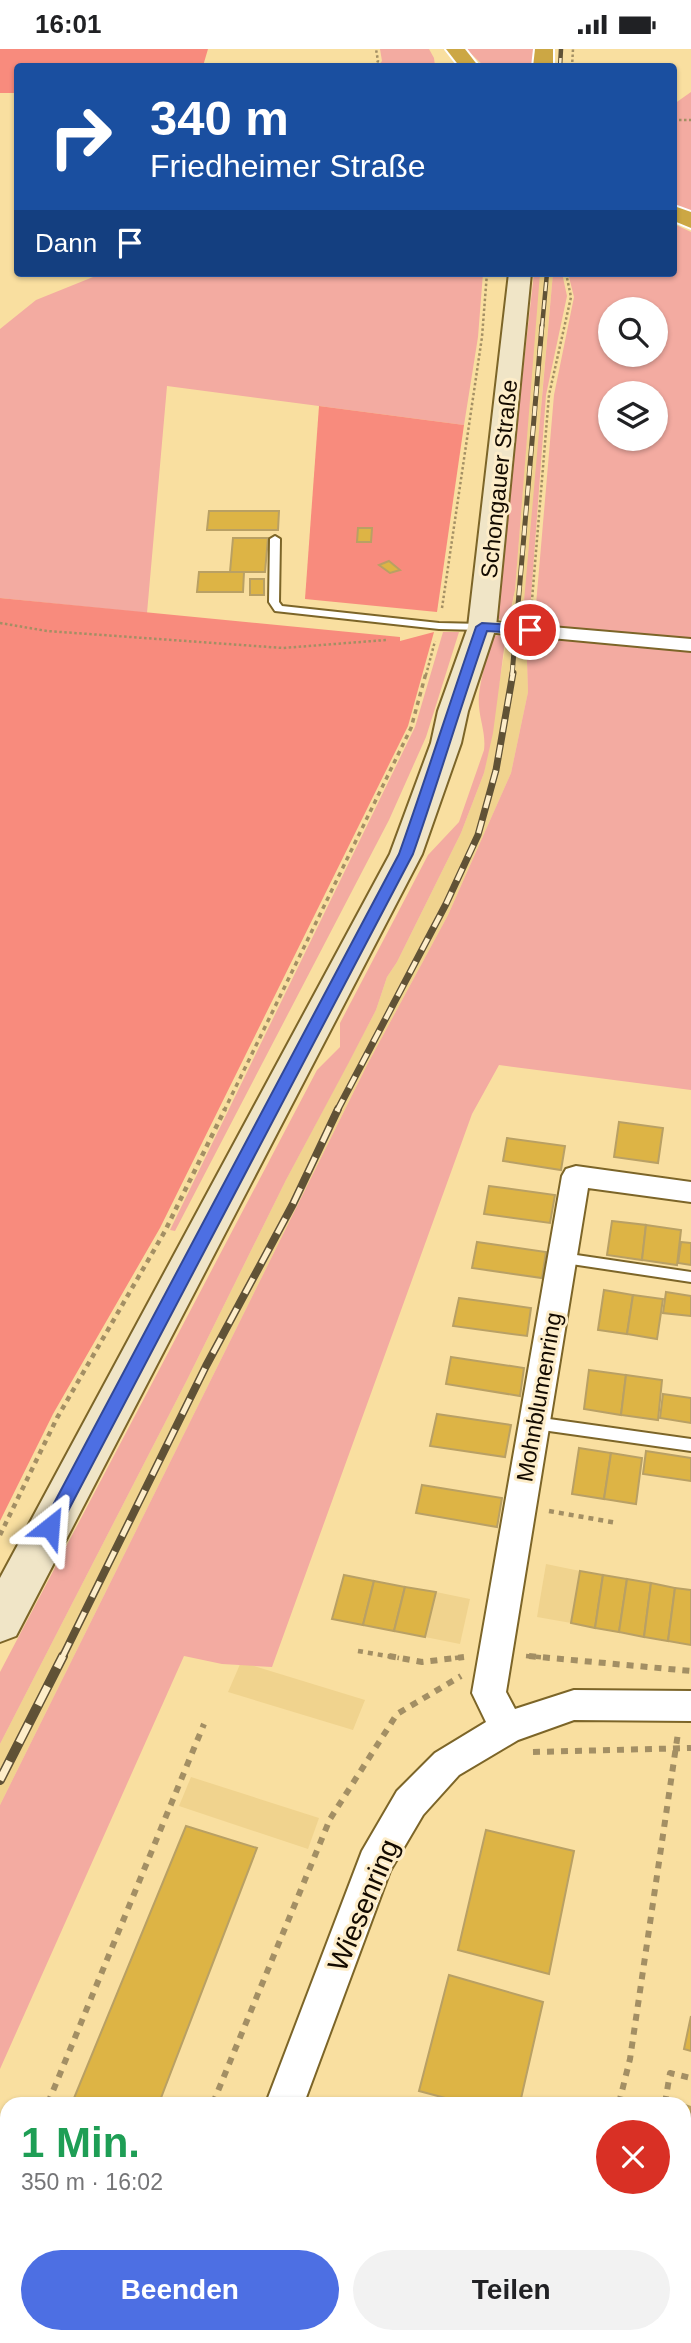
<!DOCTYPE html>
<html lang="de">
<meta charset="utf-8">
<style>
:root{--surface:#fff;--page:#f2f2f2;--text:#202124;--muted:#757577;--accent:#4d6fe3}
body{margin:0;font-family:Helvetica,sans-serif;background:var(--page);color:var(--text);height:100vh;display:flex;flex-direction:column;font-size:26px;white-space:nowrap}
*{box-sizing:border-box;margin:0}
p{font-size:23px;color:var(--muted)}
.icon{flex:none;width:38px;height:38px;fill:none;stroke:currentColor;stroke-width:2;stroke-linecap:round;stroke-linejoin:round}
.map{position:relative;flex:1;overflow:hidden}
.details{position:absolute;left:0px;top:2048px;width:691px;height:247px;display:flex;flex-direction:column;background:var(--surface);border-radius:21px 21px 0 0;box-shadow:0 2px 5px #0004}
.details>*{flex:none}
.banner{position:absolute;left:14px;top:14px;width:663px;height:214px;border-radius:7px;box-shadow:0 2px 5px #0004;background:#1a4fa0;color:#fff;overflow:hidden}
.tools{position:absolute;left:598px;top:248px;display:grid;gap:14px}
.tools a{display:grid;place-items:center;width:70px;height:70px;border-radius:50%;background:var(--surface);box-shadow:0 2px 5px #0004;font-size:35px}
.pin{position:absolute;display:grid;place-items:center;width:60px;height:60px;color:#fff;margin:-30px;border:4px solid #fff;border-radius:50%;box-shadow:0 2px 7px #0007}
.me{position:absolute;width:77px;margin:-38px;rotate:28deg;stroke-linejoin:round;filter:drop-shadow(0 0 5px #0008)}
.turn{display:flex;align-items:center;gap:24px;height:147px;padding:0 21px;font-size:32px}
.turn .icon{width:91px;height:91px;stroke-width:2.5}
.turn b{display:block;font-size:49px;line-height:60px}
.then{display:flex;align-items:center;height:66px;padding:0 21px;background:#0003;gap:14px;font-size:26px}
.round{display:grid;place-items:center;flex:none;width:74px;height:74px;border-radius:37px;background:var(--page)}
.head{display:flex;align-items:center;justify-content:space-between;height:119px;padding:0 21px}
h1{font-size:42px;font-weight:800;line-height:52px;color:#1e9e55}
.button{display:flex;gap:14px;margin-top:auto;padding:14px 21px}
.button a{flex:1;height:80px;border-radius:42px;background:var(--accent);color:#fff;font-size:28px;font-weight:800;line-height:80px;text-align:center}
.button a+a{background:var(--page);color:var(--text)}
.status{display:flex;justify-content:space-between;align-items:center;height:49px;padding:0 35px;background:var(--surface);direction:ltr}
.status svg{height:19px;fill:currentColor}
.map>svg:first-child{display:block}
</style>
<div class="status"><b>16:01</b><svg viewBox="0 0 49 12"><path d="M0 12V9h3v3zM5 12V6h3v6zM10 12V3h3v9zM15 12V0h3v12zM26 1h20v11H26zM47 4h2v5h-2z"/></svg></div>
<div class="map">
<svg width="691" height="2294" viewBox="0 0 691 2294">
<rect width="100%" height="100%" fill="#f9dfa0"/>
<g fill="#f0d38e">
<path d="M539,224h14l-11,122 -16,237 2,60 -17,81 -63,142 -81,150 -367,740v-61l187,-364 99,-200 90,-170 11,-33 10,-15 64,-129 23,-60 31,-183z"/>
<path d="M546,1515l34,7 -9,52 -34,-6z"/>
<path d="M436,1543l34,7 -10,45 -35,-7z"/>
<path d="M241,1613l124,38 -12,30 -125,-38z"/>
<path d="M191,1728l128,41 -11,31 -129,-43z"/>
</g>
<g fill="#f3aba1" fill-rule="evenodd">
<path d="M380,0h49l5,9 1,8h-57l4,-5z"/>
<path d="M466,0h74l-1,17h-55z"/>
<path d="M691,43v126l-17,-8v-106z"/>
<path d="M674,175l17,8v410l-157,-14 20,-233 20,-98 -6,-24h106zM611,261h45v45h-45zM611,345h45v45h-45z"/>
<path d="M103,224h380l-5,64 -14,88 -297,-39 -20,227 -147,-15v-269l36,-29z"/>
<path d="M534,224h6l-25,317 -7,33 -9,-4 -3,-8z"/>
<path d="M553,224h9l5,23 -21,99 -17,230 -7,-1z"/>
<path d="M443,583h16l-33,105 -37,83 -214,411 -5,-1 245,-503z"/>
<path d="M526,583l165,15v443l-192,-25 -27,49 -200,553 -50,-3 -38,-8 -184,413v-264l367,-740 81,-150 63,-142 17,-81z"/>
<path d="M506,585l-13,99 -9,40 -23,60 -64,129 -10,15 -11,33 -28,54 -62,116 -99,200 -187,364v-72l317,-602 23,-23v-24l88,-168 31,-33 25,-72c2,-16 -4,-29 -5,-44 -2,-18 9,-52 14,-70z"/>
<path d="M691,2271v23h-170l22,-7h141v-15z"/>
</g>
<g fill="#f88b7d">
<path d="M0,0h208l-5,17 -185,1 -1,26h-17z"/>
<path d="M319,357l145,19 -27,187 -132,-13z"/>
<path d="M0,549l400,39v4l34,-9 -26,94 -248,502 -107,186 -53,107z"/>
</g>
<g fill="#ddb445" stroke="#b9a064" stroke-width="2">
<path d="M209,462h70l-1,19h-71z"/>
<path d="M358,479h14l-1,14h-14z"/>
<path d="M233,489h35l-3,34h-35z"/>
<path d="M389,512l11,9 -10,3 -11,-8z"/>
<path d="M199,523h45l-1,20h-46z"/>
<rect x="250" y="530" width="14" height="16"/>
<path d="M619,1073l44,6 -5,35 -44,-6z"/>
<path d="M507,1089l58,8 -4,24 -58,-9z"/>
<path d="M489,1137l66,9 -5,28 -66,-9z"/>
<path d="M612,1172l34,4 -4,35 -35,-5z"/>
<path d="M646,1176l35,5 -4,35 -35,-5z"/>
<path d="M477,1193l69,10 -4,26 -70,-10z"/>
<path d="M681,1193l10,1v22l-13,-2z"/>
<path d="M604,1241l29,5 -6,39 -29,-4z"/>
<path d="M666,1243l25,4v20l-28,-3z"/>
<path d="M633,1246l30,4 -6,40 -30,-5z"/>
<path d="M459,1249l72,10 -4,28 -74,-10z"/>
<path d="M451,1308l73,11 -4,28 -74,-12z"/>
<path d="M589,1321l37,5 -5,40 -37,-6z"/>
<path d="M626,1326l36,5 -4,40 -37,-5z"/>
<path d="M663,1345l28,4v25l-31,-5z"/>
<path d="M437,1365l74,11 -6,32 -75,-11z"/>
<path d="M579,1399l32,5 -7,46 -32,-5z"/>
<path d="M646,1402l45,7v23l-48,-7z"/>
<path d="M611,1404l31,5 -6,46 -32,-5z"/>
<path d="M422,1436l80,13 -5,29 -81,-14z"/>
<path d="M580,1522l23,4 -8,53 -24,-5z"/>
<path d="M344,1526l30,6 -11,44 -31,-6z"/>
<path d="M603,1526l24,4 -8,53 -24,-4z"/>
<path d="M627,1530l24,4 -7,54 -25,-5z"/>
<path d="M374,1532l31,6 -11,44 -31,-6z"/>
<path d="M651,1534l24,5 -7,53 -24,-4z"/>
<path d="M405,1538l31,5 -11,45 -31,-6z"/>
<path d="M675,1539l16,2v55l-23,-4z"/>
<path d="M186,1777l71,22 -98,255h-87z"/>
<path d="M486,1781l88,21 -25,123 -91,-24z"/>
<path d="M449,1926l94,27 -23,101h-56l-45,-12z"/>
<path d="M691,1967v35l-7,-2z"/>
<path d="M685,2056l6,2v44l-7,-2z"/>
<path d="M684,2100l7,2v45l-7,-2z"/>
<path d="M684,2145l7,2v45l-7,-2z"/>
<path d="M684,2190l7,2v48l-7,-2z"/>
<path d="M0,2284l7,3 20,7h-27z"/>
</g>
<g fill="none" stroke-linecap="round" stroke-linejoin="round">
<g stroke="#7c6528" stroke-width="4">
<g id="lane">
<path d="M275,487l5,3 -1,63 3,4 157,17 43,1 5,3 -5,3 -43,-1 -164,-18 -6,-9 1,-63z"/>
<path d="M563,1204l128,19v10l-133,-20 -2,-4 2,-4z"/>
<path d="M535,1368l156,22v12l-156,-22 -5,-2 -3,-4 3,-4z"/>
</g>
</g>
<g stroke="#7c6528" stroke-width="4">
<g id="street">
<path d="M482,572l209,18v12l-216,-20 -3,-4 3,-4z"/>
<path d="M576,1117l115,16v20l-103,-14 -82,504 9,17 59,-19 117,1v30l-117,-1 -56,20 -59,35 -36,40 -33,56 -86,232h-38l96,-252 35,-60 38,-38 51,-31 -14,-29 90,-517 4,-7z"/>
<path d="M172,2287h42l-3,7h-42z"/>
</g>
</g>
<g stroke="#7c6528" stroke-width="4">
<path id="secondary" d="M509,224h22l-35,354 -28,84 -7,32 -39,111 -406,782 -16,6v-64l390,-724 41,-111 7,-32 30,-84z"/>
</g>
<g stroke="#fff" stroke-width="4">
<g id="highway">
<path d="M446,0h19l14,18h-19z"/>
<path d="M535,0h18v18h-20z"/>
<path d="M674,157l17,6v16l-17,-7z"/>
</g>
</g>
<g stroke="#a38f64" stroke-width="2.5" stroke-dasharray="2.5 2.5" stroke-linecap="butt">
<path d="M375,18l3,-6 -2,-12"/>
<path d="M572,18l1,-18"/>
<path d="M674,71h17"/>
<path d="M442,559l40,-271 5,-64"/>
<path d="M531,563l18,-217 22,-98 -5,-24"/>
<path d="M0,574l47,8 236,17 103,-8"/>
<path d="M426,626l9,-34"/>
</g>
<path stroke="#a38f64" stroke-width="3.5" stroke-dasharray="4.5 4.5" stroke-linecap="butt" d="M224,1062l187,-383 15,-55"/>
<g stroke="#a38f64" stroke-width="4.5" stroke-dasharray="5 5" stroke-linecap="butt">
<path d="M549,1462l68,12"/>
<path d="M0,1486l57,-117 108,-187 60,-122"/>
<path d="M358,1602l41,7"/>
<path d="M526,1607l23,2"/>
<path d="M455,1609l9,-1"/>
</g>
<g stroke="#a38f64" stroke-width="6" stroke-dasharray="7 7" stroke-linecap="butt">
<path d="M389,1607l33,6 42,-5"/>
<path d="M529,1607l162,15"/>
<path d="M533,1703l158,-4"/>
<path d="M48,2054l156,-379"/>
<path d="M213,2054l117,-284 67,-105 64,-38"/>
<path d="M619,2054l11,-44 48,-326"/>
<path d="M665,2054l5,-30 21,5"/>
<path d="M0,2172l7,-18"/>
<path d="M684,2280h7"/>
<path d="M378,2287l19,7"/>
<path d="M118,2294l3,-7"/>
<path d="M535,2294l19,-7"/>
<path d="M561,2294l2,-7"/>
</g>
<use href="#lane" fill="#fff" fill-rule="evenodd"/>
<use href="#street" fill="#fff" fill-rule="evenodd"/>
<use href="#secondary" fill="#f0e5c7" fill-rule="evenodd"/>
<use href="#highway" fill="#cca744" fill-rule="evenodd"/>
<g stroke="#605236" stroke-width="4.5">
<g id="rail-far4">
<path d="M560,18l1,-18"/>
<path d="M542,278l5,-54"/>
</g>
</g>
<g stroke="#605236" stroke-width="5">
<path id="rail-far3" d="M512,626l30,-350"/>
</g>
<g stroke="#605236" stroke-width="7">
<path id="rail-far2" d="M337,1062l109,-207 32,-69 18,-65 17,-97"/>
</g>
<g stroke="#605236" stroke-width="8">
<path id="rail-far1" d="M62,1609l144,-292 87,-162 45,-95"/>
</g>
<g stroke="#605236" stroke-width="10">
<path id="rail" d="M0,1731l63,-124"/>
</g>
<use href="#rail-far4" stroke="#fdedc9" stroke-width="2.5" stroke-dasharray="9" stroke-linecap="butt"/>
<use href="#rail-far3" stroke="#fdedc9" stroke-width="3.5" stroke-dasharray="10" stroke-linecap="butt"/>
<use href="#rail-far2" stroke="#fdedc9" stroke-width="4.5" stroke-dasharray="13" stroke-linecap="butt"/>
<use href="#rail-far1" stroke="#fdedc9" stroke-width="5" stroke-dasharray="17" stroke-linecap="butt"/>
<use href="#rail" stroke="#fdedc9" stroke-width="7" stroke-dasharray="21" stroke-linecap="butt"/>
</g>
<path fill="#4d6fe3" stroke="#324894" stroke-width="2" d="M482,574l48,3 6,4 -6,4 -43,-3c-26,74 -48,149 -74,223l-356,678 -7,3 -6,-3 -3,-5 3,-5 355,-668c27,-76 51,-152 77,-227z"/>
<g text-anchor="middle" stroke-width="6" stroke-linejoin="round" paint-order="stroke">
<g font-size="23" fill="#130a00" stroke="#fdedc9">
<text transform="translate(499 430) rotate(-84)" y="8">Schongauer Straße</text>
<text transform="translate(539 1348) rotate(-80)" y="8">Mohnblumenring</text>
</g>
<g font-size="28" fill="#130a00" stroke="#fdedc9">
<text transform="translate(363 1856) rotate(-67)" y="10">Wiesenring</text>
</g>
</g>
</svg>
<div class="tools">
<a><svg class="icon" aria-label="search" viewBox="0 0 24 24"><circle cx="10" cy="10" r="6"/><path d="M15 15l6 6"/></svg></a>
<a><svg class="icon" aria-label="layers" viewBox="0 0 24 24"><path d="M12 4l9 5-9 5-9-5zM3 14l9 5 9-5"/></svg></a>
</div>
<div class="pin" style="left:530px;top:581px;background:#d93025"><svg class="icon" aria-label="arrive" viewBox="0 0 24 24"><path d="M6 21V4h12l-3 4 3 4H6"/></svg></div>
<svg class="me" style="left:50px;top:1478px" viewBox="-20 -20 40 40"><path d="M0-17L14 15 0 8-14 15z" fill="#4d6fe3" stroke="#fff" stroke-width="4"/></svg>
<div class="banner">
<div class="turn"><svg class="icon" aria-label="right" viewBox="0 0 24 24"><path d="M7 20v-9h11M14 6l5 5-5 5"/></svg><div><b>340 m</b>Friedheimer Straße</div></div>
<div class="then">Dann<svg class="icon" aria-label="arrive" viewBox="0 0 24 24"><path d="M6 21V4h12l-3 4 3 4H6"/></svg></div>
</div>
<section class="details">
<div class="head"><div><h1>1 Min.</h1><p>350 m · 16:02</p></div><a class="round" style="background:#d93025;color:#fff"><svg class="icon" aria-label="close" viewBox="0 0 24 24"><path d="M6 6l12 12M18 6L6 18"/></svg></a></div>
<div class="button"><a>Beenden</a><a>Teilen</a></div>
</section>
</div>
